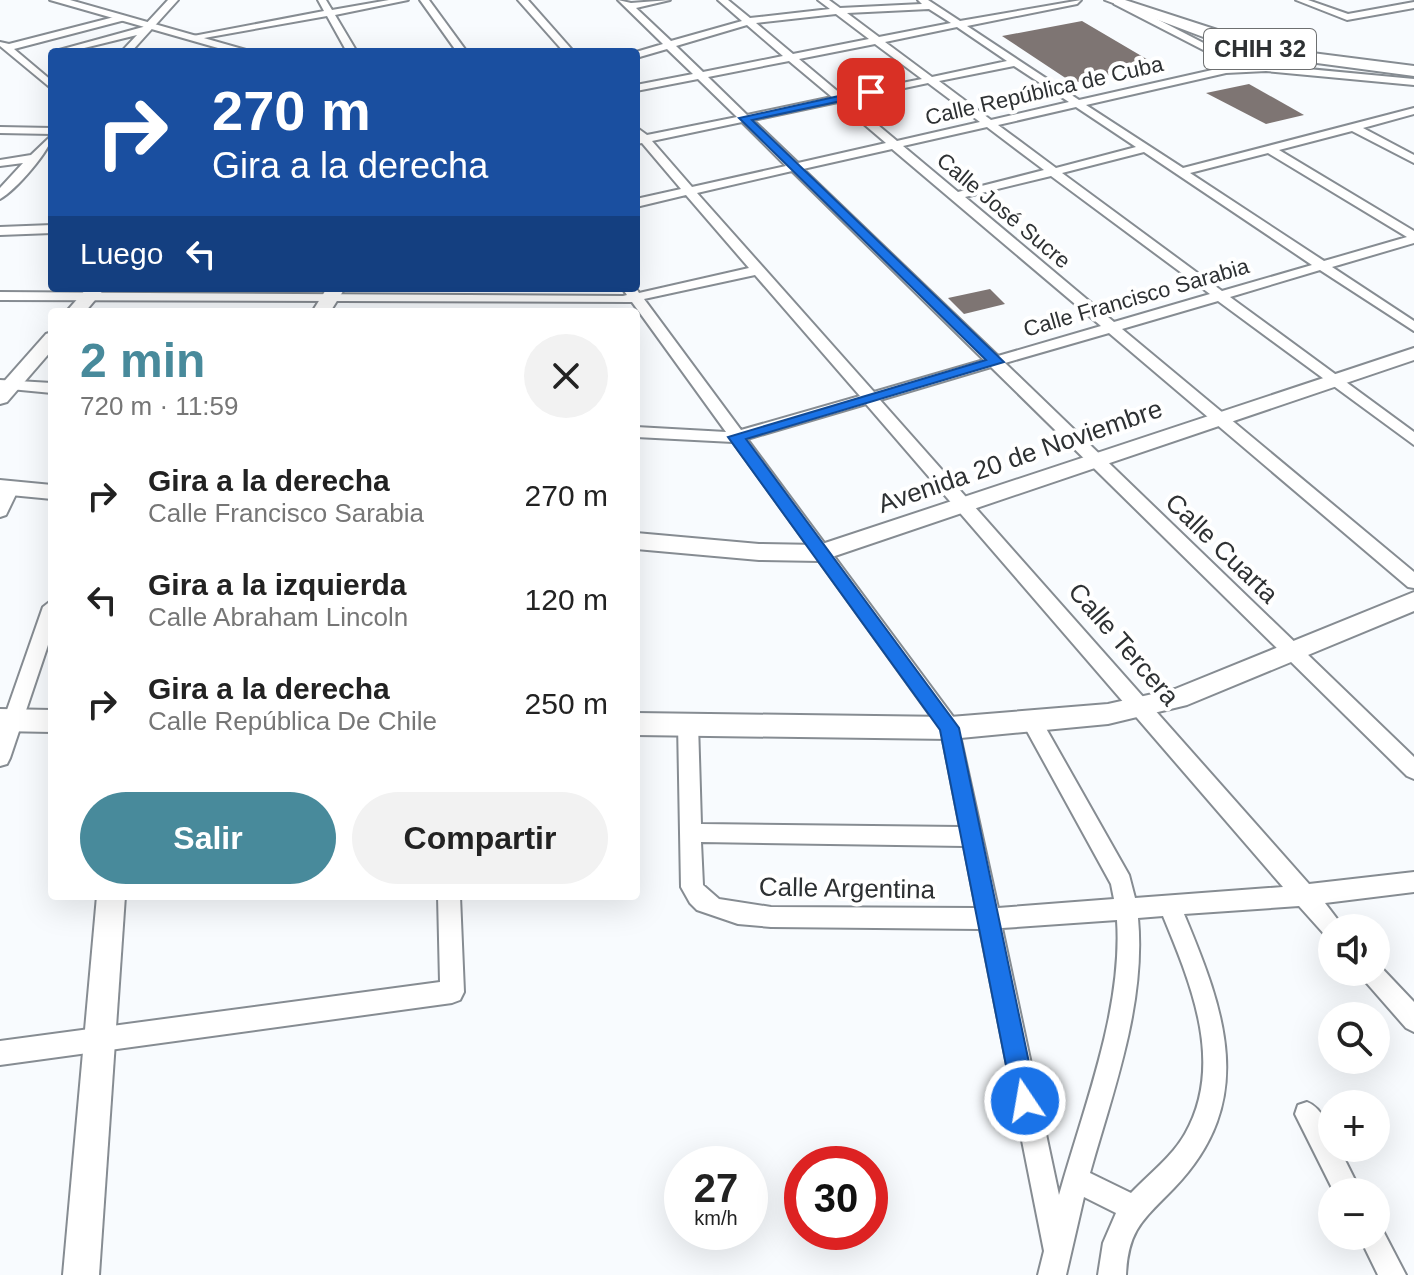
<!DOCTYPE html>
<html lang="es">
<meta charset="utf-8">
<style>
:root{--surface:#fff;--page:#f2f2f2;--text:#222;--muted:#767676;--accent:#488a9b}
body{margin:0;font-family:Helvetica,sans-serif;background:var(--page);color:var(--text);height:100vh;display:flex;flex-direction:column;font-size:30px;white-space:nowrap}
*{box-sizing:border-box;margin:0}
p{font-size:26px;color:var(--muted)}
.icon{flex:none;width:44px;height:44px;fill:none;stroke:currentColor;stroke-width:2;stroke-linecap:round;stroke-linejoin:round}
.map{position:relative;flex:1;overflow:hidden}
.details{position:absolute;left:48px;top:308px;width:592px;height:592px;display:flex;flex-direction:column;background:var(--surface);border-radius:8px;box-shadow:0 8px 32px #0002}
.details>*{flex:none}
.top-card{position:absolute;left:48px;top:48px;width:592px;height:244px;border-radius:8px;box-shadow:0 8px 32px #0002;background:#1a4fa0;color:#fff;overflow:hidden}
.tools{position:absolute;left:1318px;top:914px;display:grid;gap:16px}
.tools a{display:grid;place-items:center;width:72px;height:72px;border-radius:50%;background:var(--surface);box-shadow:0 8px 32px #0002;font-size:40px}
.speed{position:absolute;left:664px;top:1146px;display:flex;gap:16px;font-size:40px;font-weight:700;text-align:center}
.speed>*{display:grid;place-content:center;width:104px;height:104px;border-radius:50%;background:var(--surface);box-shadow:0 8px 32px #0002;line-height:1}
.speed small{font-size:20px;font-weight:400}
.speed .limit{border:12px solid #d22;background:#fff;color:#111}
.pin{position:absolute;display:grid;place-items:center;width:68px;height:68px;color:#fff;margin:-34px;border-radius:16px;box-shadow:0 4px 12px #0006}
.me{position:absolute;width:88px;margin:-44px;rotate:348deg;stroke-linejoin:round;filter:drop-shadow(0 0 6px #0008)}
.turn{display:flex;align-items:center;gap:28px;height:168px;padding:0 32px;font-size:36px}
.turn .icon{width:104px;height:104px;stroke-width:2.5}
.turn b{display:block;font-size:56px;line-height:68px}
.then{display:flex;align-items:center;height:76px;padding:0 32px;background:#0003;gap:16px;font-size:30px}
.round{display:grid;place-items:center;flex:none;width:84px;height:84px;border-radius:42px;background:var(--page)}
.headline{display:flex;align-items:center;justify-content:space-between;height:136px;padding:0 32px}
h1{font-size:48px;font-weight:700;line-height:60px;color:var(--accent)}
.primary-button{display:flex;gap:16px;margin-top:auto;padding:16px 32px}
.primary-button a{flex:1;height:92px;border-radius:48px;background:var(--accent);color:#fff;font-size:32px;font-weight:700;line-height:92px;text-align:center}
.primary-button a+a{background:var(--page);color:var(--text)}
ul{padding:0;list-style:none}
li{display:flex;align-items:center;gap:24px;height:104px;padding:0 32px}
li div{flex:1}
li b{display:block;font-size:30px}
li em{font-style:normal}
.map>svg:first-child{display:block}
</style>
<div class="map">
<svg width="1414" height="1275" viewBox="0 0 1414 1275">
<rect width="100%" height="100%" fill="#f8fbfe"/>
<g fill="#7e7573">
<path d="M1082,21l68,40 -43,9 7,4 -41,9 -71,-47z"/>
<path d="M1249,84l55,31 -38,9 -60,-31z"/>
<path d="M990,289l15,15 -41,10 -16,-16z"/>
</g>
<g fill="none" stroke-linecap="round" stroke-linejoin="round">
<g stroke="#868c92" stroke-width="4">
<g id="street">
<path d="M168,0h10l-47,52h-10l16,-17 -69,17h-16l91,-25z"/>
<path d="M318,0h8l6,10 57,-10h19l-73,15 22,37h-10l-20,-36 -134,24 -5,-3 136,-26z"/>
<path d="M420,0h9l38,52h-10z"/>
<path d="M518,0h10l46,52h-10z"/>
<path d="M618,0l13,3 39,-3 -34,8 35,33 71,-20 -24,-21h10l22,18 80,-9 -12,-9h11l11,8 82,-4 -4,-4h10l32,21 121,-21 -4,4 -110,22 112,74 142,-32 1,-5 -7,-7 -101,-52v-4h6l101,52 11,10 -1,5 35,-2 148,14v6l-148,-14 -40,2 -140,32 97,63 231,-60v6l-51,14 51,27v8l-62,-32 -73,19 135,81v12l-82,24 82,54v10l-94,-61 -90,27 184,135v13l-196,-144 -96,28 292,243v16l-6,-1 -299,-254 -104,30 409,394v22l-7,-3 -416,-409 -111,33 429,484 105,-12v20l-89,11 19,25h-12v10l-7,-3 -26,-29 -115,8c41,98 74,187 -10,274 -30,31 -46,41 -48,87h-28l5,-32 13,-30 -32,-16 -18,78h-28l6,-24 -64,-322 -209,-2 -33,-3 -41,-14 -7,-7 -9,-16 -3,-164 3,-6 7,-2 7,2 3,6 3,101 259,3 -19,-97 -208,-288 -97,-5v-10l90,5 -94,-130 -632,-2v-8l623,4 4,-1 -5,-7h14l3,5 110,-25 -63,-73 -50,12v-8l45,-10 -39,-46 -6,1v-17l11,8 90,-18 -39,-38 -62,12v-6l57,-11 -26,-25 -31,9v-6l27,-8zM929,9l22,14 -72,14 -32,-24zM836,14l33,25 -76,15 -37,-31zM747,25l36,31 -80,16 -27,-26zM957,27l50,34 -75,16 -47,-35zM875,44l47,35 -80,16 -43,-36zM789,61l43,36 -85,18 -39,-38zM1014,66l55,36 -78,18 -52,-39zM928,83l52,39 -83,19 -49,-41zM838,102l48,41 -88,20 -45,-43zM1076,107l60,40 -80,21 -58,-43zM742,122l44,44 -94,21 -40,-46zM987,127l57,43 -86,22 -55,-46zM892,149l209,177 -103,30 -195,-187zM1144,152l168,113 -90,26 -160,-118zM1268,153l139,84 -83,24 -134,-88zM792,171l192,189 -110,32 -177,-199zM1051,176l159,118 -96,28 -149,-125zM755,275l105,121 -119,34 -97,-131zM866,404l417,483 -148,11 -6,-23 -90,-159 -7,-2 -7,2 -3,6 89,162 3,15 -116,9 -41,-186 -210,-283zM701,842l263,4 12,62 -205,-1 -52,-8 -16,-14zM1163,916c28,68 62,148 22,218 -13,23 -36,40 -54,59l-41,-20c23,-82 56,-169 48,-255zM1117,920c6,90 -34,189 -58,275l-57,-267z"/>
<path d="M1296,0h12l40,14 66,-12v6l-67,12z"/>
<path d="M122,15l3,5 -111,29 38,32v8l-52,-43v-4l9,2z"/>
<path d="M0,127l52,1v6l-52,-1z"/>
<path d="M52,135c0,14 -37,56 -52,64v-11l23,-25 -23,3v-6l31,-5z"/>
<path d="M52,225v8l-52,2v-8z"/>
<path d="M0,380l52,3v10l-52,-5z"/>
<path d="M11,483l8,5 -13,27 -6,2v-23l5,-10z"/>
<path d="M52,600v33l-42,125 -3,6 -7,2v-36l43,-123z"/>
<path d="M438,896h22l4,96 -4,8 -8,3 -452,62v-24l440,-59z"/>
<path d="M1376,962l38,40v30l-8,-4 -42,-48 -3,-8h15z"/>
<path d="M1307,1102c16,6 25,30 25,46h7l22,44h-27l-39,-78 3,-9z"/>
<path d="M1376,1224l5,3 25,48h-28l-19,-39h17z"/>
</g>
</g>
<g stroke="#868c92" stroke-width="4">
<g id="secondary">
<path d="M50,0h20l183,52h-21z"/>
<path d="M87,288h18l-20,24h-19z"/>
<path d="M327,288h18l-15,24h-18z"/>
<path d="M52,332v18l-45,52 -7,2v-18l46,-52z"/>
<path d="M1414,348v12l-594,201 -61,-1 -123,-11v-16l123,11 60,1z"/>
<path d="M0,480l52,5v14l-52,-5z"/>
<path d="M1414,592v19l-227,94 -79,19 -158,15 -314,-4v-22l314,4 158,-13 67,-15z"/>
<path d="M0,709l52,1v22l-52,-1z"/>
<path d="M97,896h28l-26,379h-36z"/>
</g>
</g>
<g stroke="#868c92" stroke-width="4">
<path id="primary" d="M1105,0h20l148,48 141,18v10l-142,-19 -66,-19z"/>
</g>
<use href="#street" fill="#fff" fill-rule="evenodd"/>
<use href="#secondary" fill="#fff" fill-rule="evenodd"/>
<use href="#primary" fill="#fff" fill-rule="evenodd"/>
</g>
<path fill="#1a73e8" stroke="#114b97" stroke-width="2" d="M871,89l3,5 -122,26 252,242 -258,77 213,289 78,373 -3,9 -9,4 -9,-4 -3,-9 -73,-371 -212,-293 258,-77 -247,-242z"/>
<g text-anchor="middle" stroke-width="8" stroke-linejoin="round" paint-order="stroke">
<g font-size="22" fill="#2e3133" stroke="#fff">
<text transform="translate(1044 90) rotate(-13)" y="8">Calle República de Cuba</text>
<text transform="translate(1004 210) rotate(40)" y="8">Calle José Sucre</text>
<text transform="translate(1136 297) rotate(-16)" y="8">Calle Francisco Sarabia</text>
</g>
<rect fill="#fff" stroke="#6d6f70" stroke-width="2" x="1204" y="29" width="112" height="40" rx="6"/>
<g font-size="24" font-weight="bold" fill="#2e3133">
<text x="1260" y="57">CHIH 32</text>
</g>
<g font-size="26" fill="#2e3133" stroke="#fff">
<text transform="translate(1020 456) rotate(-19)" y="9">Avenida 20 de Noviembre</text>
<text transform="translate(1222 548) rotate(44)" y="9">Calle Cuarta</text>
<text transform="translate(1124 644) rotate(49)" y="9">Calle Tercera</text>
<text transform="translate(847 888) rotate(1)" y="9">Calle Argentina</text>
</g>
</g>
</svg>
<div class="tools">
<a><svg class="icon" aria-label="sound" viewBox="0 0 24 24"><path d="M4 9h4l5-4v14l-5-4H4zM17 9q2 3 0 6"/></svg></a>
<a><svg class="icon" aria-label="search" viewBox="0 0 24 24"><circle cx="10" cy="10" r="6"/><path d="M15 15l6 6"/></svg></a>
<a>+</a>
<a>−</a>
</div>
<div class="speed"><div>27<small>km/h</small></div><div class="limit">30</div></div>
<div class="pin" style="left:871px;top:92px;background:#d93025"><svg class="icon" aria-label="arrive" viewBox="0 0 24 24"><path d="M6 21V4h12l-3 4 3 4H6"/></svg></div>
<svg class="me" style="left:1025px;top:1101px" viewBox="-20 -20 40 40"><circle r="17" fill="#1a73e8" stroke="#fff" stroke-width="3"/><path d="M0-11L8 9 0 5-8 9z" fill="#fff"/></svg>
<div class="top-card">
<div class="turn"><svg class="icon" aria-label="right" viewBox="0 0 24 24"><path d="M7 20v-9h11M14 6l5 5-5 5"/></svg><div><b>270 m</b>Gira a la derecha</div></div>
<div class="then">Luego<svg class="icon" aria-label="left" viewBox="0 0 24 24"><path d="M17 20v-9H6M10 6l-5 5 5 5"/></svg></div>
</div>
<section class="details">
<div class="headline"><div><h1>2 min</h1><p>720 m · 11:59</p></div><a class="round"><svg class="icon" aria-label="close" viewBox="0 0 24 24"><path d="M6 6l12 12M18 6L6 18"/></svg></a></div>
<ul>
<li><svg class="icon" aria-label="right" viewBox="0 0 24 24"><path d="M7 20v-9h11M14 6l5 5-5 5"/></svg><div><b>Gira a la derecha</b><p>Calle Francisco Sarabia</p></div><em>270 m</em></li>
<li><svg class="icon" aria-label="left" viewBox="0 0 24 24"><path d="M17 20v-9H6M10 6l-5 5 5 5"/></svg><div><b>Gira a la izquierda</b><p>Calle Abraham Lincoln</p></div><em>120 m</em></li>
<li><svg class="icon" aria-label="right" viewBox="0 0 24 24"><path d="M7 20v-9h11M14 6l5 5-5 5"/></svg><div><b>Gira a la derecha</b><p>Calle República De Chile</p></div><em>250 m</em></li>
</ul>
<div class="primary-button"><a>Salir</a><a>Compartir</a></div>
</section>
</div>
